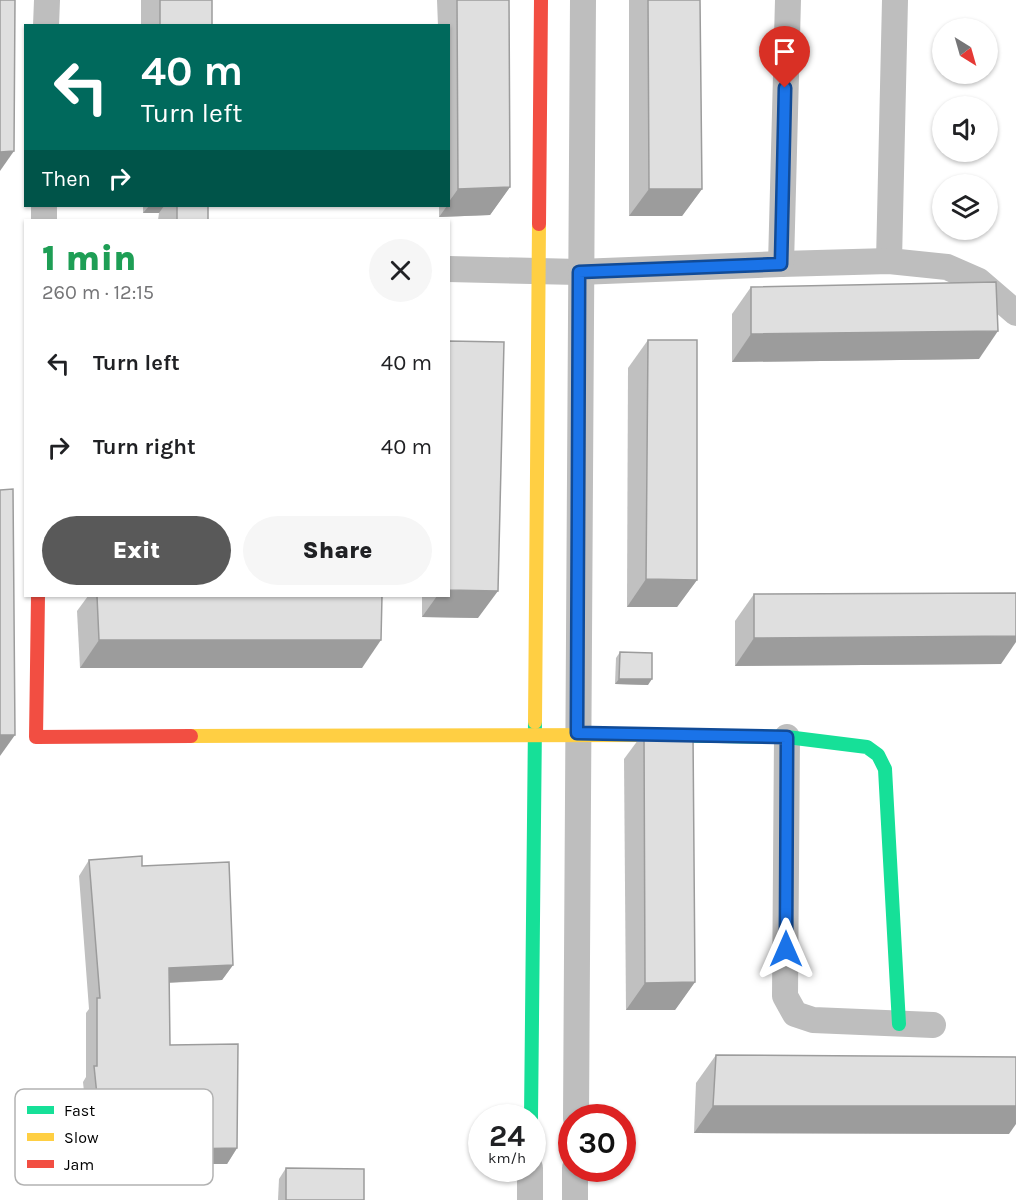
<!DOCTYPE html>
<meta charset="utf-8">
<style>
:root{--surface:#fff;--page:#f6f6f6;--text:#202124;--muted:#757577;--accent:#595959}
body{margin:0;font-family:Karla,sans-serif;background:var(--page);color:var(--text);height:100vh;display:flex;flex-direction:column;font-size:22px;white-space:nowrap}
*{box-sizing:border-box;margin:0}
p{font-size:20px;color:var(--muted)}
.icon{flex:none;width:33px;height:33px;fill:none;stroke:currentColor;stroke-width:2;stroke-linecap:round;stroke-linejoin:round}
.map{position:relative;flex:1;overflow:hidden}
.drawer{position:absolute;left:24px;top:219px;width:426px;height:378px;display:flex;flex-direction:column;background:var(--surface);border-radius:0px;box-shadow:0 2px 4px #0004}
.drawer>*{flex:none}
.top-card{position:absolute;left:24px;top:24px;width:426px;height:183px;border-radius:0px;box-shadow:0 2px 4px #0004;background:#00695c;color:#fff;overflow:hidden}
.needle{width:39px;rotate:143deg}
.controls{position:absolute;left:932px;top:18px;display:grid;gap:12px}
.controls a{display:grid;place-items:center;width:66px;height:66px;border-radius:50%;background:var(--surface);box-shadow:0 2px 4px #0004;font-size:30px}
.speed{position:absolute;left:468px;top:1104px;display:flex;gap:12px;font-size:30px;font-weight:700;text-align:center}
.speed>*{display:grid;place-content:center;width:78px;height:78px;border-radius:50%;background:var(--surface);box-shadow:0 2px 4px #0004;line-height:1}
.speed small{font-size:15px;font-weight:400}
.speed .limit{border:9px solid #d22;background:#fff;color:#111}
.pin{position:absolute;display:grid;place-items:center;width:51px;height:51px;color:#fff;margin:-62px -26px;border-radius:50% 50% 50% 0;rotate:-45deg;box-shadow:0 0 6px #0007}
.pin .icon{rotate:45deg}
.me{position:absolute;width:66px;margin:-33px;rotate:0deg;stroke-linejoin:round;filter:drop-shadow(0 0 4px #0008)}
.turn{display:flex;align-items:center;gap:21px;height:126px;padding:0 18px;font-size:27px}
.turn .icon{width:78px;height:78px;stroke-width:2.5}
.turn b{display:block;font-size:42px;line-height:51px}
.then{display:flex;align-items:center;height:57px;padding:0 18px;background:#0003;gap:12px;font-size:22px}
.round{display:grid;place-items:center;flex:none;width:63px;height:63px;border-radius:32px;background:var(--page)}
.overview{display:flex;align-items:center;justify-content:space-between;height:102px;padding:0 18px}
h1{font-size:36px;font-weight:800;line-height:45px;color:#1e9e55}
.cta{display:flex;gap:12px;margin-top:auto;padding:12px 18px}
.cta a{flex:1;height:69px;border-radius:36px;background:var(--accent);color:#fff;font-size:24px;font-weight:800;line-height:69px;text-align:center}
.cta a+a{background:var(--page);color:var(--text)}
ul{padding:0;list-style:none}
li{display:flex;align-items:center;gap:18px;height:84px;padding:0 18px}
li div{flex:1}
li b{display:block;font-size:22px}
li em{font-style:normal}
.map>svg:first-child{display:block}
</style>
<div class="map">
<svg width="1016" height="1200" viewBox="0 0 1016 1200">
<rect width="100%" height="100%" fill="#fff"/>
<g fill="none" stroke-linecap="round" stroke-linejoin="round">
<g stroke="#bebebe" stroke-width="26">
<path d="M46,26l1,-26"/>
<path d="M44,220v-14"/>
<path d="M889,261l6,-261"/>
<path d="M781,264l108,-3 58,6 32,14 37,32"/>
<path d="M448,269l131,3 202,-8 7,-264"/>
<path d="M787,737l-2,259 10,18 18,6 120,5"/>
<path d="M576,1118l7,-1118"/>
<path d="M530,1200v-32"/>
<path d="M575,1200v-32"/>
</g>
<g stroke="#16e098" stroke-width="14">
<path d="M658,735l129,2 80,10 11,8 7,14 14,255"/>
<path d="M531,1118l4,-396"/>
</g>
<g stroke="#ffcf43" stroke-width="14">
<path d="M535,722l4,-498"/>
<path d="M191,736l467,-1"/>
</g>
<g stroke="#f24e42" stroke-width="14">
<path d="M539,224l2,-224"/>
<path d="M38,596l-2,141 155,-1"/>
</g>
</g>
<g fill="#c0c0c0">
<rect x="141" y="0" width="71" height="26"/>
<path d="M437,0h72l1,187 -20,28 -51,2v-11h9v-180h-10z"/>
<path d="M629,0h71l2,189 -20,27h-53z"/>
<path d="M143,206h65v14h-50l1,-7h-16z"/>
<path d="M751,287l228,72 -247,3v-48z"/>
<path d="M648,340l49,240 -20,27h-50l1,-239z"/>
<path d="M754,594l247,70 -266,2v-45z"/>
<path d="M88,596h294l-20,72h-282l-3,-57z"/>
<path d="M422,596h26l30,22 -56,-1z"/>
<path d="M620,652l28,33 -33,-1 1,-26z"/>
<path d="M644,732l51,250 -20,28h-49l-2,-251z"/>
<path d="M89,860l53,6 91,99 -11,15 -53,3 1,62 67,103 -10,16h-53v-4l-82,10 -9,-88 3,-5v-64l3,-4 -10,-133z"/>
<path d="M716,1055l293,79 -315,-1 2,-50z"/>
<path d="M286,1168l78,32h-86l1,-21z"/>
</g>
<g fill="#9c9c9c">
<path d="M14,151l-14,20v-19z"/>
<path d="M510,187l-20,28 -51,2 8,-11h1v-3l10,-14z"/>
<path d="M649,189h53l-20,27h-53z"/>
<path d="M149,206h15l-5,7h-16z"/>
<path d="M998,331l-19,28 -247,3 19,-28z"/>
<path d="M646,579l51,1 -20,27h-50z"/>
<path d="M448,590l50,1 -20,27 -56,-1 15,-21h11z"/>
<path d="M1016,636v6l-15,22 -266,2 19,-28z"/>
<path d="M99,640h282l-19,28h-282z"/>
<path d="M619,679h33l-4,6 -33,-1z"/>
<path d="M0,735h15l-15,21z"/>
<path d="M233,965l-11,15 -64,3 11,-15z"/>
<path d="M695,982l-20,28h-49l19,-27z"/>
<path d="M713,1106h303v18l-7,10 -315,-1z"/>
<path d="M185,1145l-11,15 -82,10 11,-16z"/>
<path d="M237,1148l-10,16h-53l11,-15z"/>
</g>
<g fill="#dfdfdf" stroke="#9c9c9c" stroke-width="1.5">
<path d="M0,0h15l-1,151 -14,1z"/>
<rect x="160" y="0" width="52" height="26"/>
<path d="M457,0h52l1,187 -52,2z"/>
<path d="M648,0h52l2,189h-53z"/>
<rect x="177" y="206" width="31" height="14"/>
<path d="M996,282l2,49 -247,3v-47z"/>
<path d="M648,340h49v240l-51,-1z"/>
<path d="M448,341l56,1 -6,249 -50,-1z"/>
<path d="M13,489l2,246h-15v-245z"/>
<path d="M1016,593v43l-262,2v-44z"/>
<path d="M97,596h285l-1,44h-282z"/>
<path d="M620,652l32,1v26h-33z"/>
<path d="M644,732l49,1 2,249 -50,1z"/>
<path d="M142,856v10l87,-4 4,103 -64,3 1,77 68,-1 -1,104 -52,1v-4l-82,9 -9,-88h3v-68h3l-11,-138z"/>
<path d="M716,1055l300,2v49h-303z"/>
<path d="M286,1168l78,1v31h-78z"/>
</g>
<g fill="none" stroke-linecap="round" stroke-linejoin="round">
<g stroke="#114b97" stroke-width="15">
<path id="route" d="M785,88l-4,176 -202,8 -2,461 210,4 -1,212"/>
</g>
<use href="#route" stroke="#1a73e8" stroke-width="10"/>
</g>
<rect x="15" y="1089" width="198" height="96" rx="9" fill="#fff" stroke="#b2b2b2" stroke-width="1.5"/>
<rect x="27" y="1106" width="27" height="8" fill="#16e098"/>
<rect x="27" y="1133" width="27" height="8" fill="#ffcf43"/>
<rect x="27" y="1160" width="27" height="8" fill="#f24e42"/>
<g font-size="16" fill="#000">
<text x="64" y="1116">Fast</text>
<text x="64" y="1143">Slow</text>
<text x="64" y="1170">Jam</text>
</g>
</svg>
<div class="controls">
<a><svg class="needle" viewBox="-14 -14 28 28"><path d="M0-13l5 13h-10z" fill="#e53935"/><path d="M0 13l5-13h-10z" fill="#757577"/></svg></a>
<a><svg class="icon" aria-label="sound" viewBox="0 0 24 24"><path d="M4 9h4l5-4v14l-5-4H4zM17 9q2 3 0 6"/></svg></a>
<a><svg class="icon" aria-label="layers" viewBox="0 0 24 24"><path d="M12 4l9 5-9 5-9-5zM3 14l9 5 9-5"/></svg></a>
</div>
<div class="speed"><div>24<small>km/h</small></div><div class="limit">30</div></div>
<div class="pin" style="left:785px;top:88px;background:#d93025"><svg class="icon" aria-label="arrive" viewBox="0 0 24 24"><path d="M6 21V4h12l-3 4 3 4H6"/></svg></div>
<svg class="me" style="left:786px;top:949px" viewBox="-20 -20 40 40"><path d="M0-17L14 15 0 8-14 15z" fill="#1a73e8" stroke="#fff" stroke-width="4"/></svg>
<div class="top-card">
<div class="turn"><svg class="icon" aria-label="left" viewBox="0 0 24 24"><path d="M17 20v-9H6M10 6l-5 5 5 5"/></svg><div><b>40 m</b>Turn left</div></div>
<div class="then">Then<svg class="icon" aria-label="right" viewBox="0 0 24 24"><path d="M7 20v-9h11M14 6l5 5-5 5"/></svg></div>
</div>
<section class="drawer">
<div class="overview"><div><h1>1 min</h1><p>260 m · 12:15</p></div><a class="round"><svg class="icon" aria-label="close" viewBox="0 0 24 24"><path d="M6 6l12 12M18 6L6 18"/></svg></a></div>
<ul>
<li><svg class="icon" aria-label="left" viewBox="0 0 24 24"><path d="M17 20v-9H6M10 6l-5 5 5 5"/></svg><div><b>Turn left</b></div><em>40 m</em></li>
<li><svg class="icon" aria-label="right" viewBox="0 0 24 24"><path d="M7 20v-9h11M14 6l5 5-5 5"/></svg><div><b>Turn right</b></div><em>40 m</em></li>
</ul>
<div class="cta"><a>Exit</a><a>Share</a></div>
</section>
</div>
